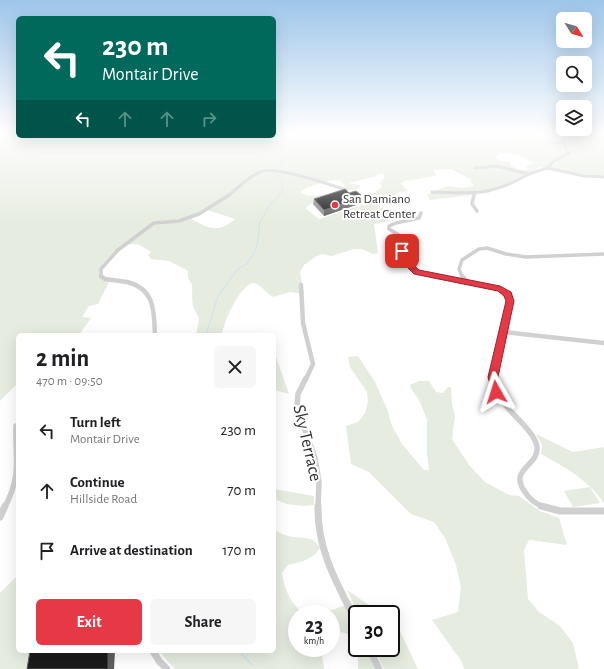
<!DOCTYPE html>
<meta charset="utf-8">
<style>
:root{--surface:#fff;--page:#f6f6f6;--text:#202124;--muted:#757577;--accent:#e63946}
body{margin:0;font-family:"Alegreya Sans",sans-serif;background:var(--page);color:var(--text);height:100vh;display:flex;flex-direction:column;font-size:15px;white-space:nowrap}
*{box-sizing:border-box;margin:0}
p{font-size:13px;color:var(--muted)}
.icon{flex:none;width:22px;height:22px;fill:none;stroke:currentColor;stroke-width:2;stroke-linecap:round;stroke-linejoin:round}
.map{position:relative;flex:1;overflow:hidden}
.panel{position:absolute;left:16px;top:333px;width:260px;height:320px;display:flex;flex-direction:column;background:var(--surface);border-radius:6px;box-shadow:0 4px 16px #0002}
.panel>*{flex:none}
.banner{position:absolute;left:16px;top:16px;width:260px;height:122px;border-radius:6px;box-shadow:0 4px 16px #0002;background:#00695c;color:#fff;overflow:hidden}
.needle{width:26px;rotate:127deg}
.fabs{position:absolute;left:556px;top:12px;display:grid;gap:8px}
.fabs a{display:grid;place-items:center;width:36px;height:36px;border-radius:6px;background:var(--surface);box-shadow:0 4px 16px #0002;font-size:20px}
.speed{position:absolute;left:288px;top:605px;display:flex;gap:8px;font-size:20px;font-weight:700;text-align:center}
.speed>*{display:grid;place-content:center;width:52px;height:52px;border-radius:50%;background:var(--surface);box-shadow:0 4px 16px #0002;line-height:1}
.speed small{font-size:10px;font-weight:400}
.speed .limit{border:2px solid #111;border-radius:6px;background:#fff;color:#111}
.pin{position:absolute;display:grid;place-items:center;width:34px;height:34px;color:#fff;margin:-17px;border-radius:8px;box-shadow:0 2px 6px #0006}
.me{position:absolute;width:44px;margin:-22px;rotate:354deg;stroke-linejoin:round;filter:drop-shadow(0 0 3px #0008)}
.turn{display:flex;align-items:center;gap:14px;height:84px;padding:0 20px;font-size:18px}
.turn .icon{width:52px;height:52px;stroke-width:2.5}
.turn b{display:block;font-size:28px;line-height:34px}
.lanes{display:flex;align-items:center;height:38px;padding:0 20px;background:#0003;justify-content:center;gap:20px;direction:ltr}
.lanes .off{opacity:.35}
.round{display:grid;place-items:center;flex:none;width:42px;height:42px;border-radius:6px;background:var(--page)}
.overview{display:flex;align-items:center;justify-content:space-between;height:68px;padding:0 20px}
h1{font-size:24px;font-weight:600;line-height:30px}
.cta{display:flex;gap:8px;margin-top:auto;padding:8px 20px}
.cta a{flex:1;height:46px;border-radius:6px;background:var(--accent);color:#fff;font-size:16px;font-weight:600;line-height:46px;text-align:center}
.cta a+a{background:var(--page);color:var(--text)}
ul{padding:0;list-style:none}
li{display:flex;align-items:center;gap:12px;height:60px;padding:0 20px}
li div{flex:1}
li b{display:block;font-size:15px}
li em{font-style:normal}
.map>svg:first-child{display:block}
</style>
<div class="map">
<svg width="604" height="669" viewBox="0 0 604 669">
<rect width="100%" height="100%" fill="#fff"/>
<g fill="#e6ecdf" fill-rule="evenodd">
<path d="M0,132h18v4h256v-4h330v44l-18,-1 -46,-8 -52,26 -58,7 -3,-5 20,-9 15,2 12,-2 -4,-7 -19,-10 -17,1 2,6 -32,5 -3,3 7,7 -12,2 1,3 -8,4 -5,-1 -9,6c11,6 17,2 24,14l-25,5 4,29 -5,1 -11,-5h-8l-22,7 -10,-2 -7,3 -11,8 -4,7 4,22 -14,-2 -17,5c-5,-3 -16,-15 -20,-14 -13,2 -30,40 -31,52h-26l3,-17c-9,-14 -6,-17 -7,-32 -1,-6 -5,-5 -4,-15l-19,-10 -18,-2 -3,-4 3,-3c-5,-3 -11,-8 -17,-8 -12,-1 -37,20 -35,32l10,6 -11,22 -9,2 -7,11 9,1 -12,17h-61v48l-18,18zM501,153l17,2 16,8 -8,4 2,2c-7,4 -12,-1 -18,-4v-3l-10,-1 -5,-4zM380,173l5,2 -1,4 -3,1 1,2 -3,1 3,3c-7,7 -14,10 -17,18l-46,15 -14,-11 7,-5 11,-5 -1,-3 -13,1 -8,-3v-2c8,-4 35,-16 42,-8 1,2 2,4 3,6l8,1 6,-3 -1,-2 -8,-1 -1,-1 26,-7zM207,210l28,9c-17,15 -27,9 -44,0z"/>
<path d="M274,351l15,43 -15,-4z"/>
<path d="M358,356l17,26 12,27 5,17 10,18 22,26h5l-2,-16v-35l-8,-19 -7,-10 -2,-5 9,-4h10l7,11 7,1 5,-6h3l1,17 3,12 -3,23 17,26 16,17 24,13 10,1 21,15 19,7 8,27 -38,-5 -5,10 4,49 11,13 21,14 13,17 6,26h-115l-2,-7 -30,-42 26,-8 3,-25 -5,-22 -11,-27 -11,-16 -23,-8 -42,-42 -18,-8 -5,-38 12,-4 7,-9 3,-11 -1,-10 -17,-25 -2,-10z"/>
<path d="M536,434l37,18 31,-5v56c-17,-24 -38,-35 -63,-49l1,-9z"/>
<path d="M590,487l10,16 -27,4 -9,-16z"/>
<path d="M274,489l40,7v9l-11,1 -16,-2 -13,-5z"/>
<path d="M274,529c12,10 23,7 36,10 4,1 7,5 10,8 -5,12 -19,15 -32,18l-6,8c2,15 10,36 25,41h-10v34h24l3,21h-149l-8,-8 -7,-10h114z"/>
<path d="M18,575v76h14l-2,18h-30v-76z"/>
<path d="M347,590l35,24h-24z"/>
<path d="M346,605l11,22v10l-16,-5h-10v-18h-11z"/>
<path d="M391,620l5,3 22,46h-34l-10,-21h17z"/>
<path d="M358,648h9l8,21h-17z"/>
</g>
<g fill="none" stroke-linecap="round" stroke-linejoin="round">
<g stroke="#cfe2ee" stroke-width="1">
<path d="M278,170l4,-8 5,-4"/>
<path d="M206,335l12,-39 19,-26 10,-6 6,-9 4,-9 3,-24 10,-17 11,-12 2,-8 -5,-11"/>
</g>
<path stroke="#cfe2ee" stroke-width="1.5" d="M239,651l13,14"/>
<g stroke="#d0d0d0" stroke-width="3">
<path d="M475,168l21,-2 33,8 18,-6 37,8 20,1"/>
<path d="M547,168l7,-7 15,-8 -3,-3 -1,-7 -15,-1"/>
<path d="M432,192c41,2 61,3 97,-18"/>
<path d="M228,196c10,-8 20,-19 32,-24 15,-7 70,13 87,18"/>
<path d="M474,196v-2"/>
</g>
<g stroke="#d0d0d0" stroke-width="3.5">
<path d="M474,195l-2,9 5,7"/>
<path d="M421,213l-2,5 -23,5 -7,3v3l17,10 -4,15c7,16 21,20 36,23"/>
<path d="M101,277v-8l17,-19 36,-27 25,-2 20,-7 30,-19"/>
<path d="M462,277l-3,-8 3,-9 17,-11 8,-1 19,6 20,3 78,-3"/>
</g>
<g stroke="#d0d0d0" stroke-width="4.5">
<path d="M101,276l4,3c7,1 15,2 22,3 28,7 27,29 28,53"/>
<path d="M433,276l67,13 10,8 -17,82"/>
<path d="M462,276l6,6"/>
<path d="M301,285l2,38 10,41 -7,15"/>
<path d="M504,332l100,11"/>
</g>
<g stroke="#d0d0d0" stroke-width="5.5">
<path d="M306,378l-8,16 -1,13 18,51 4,24 -1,25"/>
<path d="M493,378c2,9 5,17 11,25 8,12 31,29 33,44 2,19 -29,22 -12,45 4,7 11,12 19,15"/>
<path d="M5,507c17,-34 10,-46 11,-81"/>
</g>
<g stroke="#d0d0d0" stroke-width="7">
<path d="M318,506c-1,45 20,79 39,117"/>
<path d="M541,506l19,5h44"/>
<path d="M0,517l5,-11"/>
<path d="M369,648l10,21"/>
<path d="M153,651l6,10 8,8"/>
</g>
</g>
<path fill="#8c8c8c" d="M361,195v6l-5,1v3l-32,11 -11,-12 1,-5z"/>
<g fill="#5f5f5f">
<path d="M361,195v6l-5,1v3l-32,11v-6l30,-12z"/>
<path d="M108,651h7l-1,18h-6z"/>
</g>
<g fill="#1a1a1a" stroke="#5f5f5f">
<path d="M345,189l4,4 7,-2 5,4 -7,3 2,2 -32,10 -10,-11z"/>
<path d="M30,651h78v18h-81z"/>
</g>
<linearGradient id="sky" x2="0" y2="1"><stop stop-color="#9ec6ea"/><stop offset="0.59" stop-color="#fff"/><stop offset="1" stop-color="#fff" stop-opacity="0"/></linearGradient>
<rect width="604" height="225" fill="url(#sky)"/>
<path fill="#e63946" stroke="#96252e" d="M402,249l3,1c3,8 7,14 14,20l81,16 11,6 3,9 -16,76 4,15 -2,3 -4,1 -3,-1 -5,-18 18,-76 -2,-5 -6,-5 -84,-17c-6,-6 -14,-13 -16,-23z"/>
<circle fill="#e63946" stroke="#fff" stroke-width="1.5" cx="335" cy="205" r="4"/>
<g text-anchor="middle" stroke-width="4" stroke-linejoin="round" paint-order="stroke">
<g font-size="13" fill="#333" stroke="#fff" text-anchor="start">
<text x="343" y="203">San Damiano<tspan x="343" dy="15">Retreat Center</tspan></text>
</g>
<g font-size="18" fill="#333" stroke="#fff">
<text transform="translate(308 443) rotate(77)" y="6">Sky Terrace</text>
</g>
</g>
</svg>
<div class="fabs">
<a><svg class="needle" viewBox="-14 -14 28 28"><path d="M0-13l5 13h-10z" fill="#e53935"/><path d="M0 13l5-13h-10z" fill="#757577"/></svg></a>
<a><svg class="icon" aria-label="search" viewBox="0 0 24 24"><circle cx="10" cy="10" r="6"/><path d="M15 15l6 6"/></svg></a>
<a><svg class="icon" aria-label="layers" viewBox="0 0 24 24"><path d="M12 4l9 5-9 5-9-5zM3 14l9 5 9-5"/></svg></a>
</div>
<div class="speed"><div>23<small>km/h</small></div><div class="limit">30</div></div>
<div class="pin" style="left:402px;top:251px;background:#d93025"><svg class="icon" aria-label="arrive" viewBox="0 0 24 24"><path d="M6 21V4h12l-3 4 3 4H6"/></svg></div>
<svg class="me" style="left:496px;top:392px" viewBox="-20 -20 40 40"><path d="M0-17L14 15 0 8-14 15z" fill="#e63946" stroke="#fff" stroke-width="4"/></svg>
<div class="banner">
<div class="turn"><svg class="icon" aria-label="left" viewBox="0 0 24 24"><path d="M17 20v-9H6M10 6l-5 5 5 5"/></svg><div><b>230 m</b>Montair Drive</div></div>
<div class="lanes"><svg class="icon" aria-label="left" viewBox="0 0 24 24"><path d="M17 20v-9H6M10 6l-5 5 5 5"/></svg><svg class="icon off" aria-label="ahead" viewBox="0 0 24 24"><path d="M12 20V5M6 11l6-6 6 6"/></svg><svg class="icon off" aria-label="ahead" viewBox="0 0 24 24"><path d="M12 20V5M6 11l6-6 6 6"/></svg><svg class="icon off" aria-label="right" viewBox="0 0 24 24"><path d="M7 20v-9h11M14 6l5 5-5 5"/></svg></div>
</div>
<section class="panel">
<div class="overview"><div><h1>2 min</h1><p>470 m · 09:50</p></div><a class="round"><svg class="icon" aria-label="close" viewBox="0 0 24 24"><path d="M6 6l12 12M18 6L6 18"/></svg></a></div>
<ul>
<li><svg class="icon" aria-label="left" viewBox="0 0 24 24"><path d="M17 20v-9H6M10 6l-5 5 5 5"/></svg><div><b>Turn left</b><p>Montair Drive</p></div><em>230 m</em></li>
<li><svg class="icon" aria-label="ahead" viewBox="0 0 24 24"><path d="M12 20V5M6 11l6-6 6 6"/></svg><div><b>Continue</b><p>Hillside Road</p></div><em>70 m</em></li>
<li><svg class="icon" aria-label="arrive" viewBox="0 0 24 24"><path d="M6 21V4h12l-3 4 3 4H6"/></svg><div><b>Arrive at destination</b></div><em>170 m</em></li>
</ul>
<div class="cta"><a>Exit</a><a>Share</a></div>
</section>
</div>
